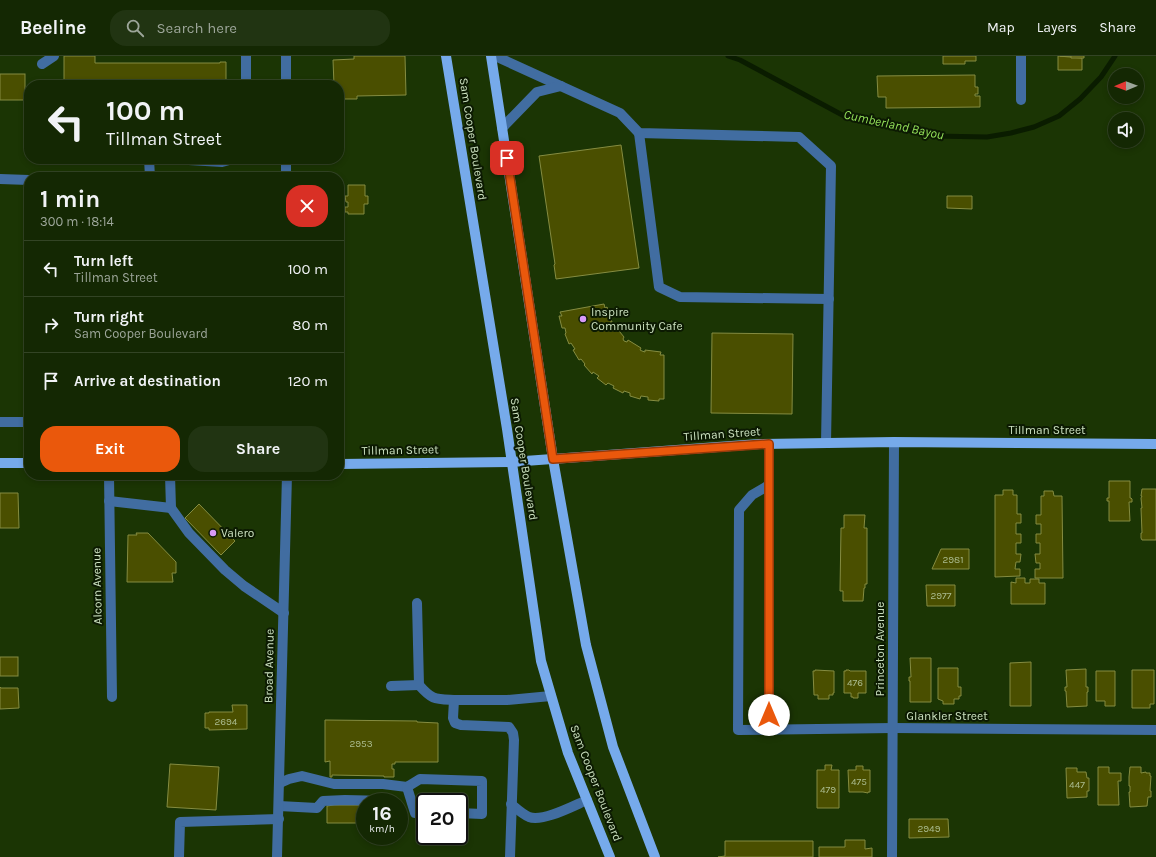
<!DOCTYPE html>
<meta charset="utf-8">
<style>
:root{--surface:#142803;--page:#213412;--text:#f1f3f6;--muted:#9da69a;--line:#334425;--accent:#ea580c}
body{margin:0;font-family:Karla,sans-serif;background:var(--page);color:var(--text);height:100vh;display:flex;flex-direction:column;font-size:15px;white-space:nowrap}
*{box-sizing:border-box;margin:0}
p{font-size:13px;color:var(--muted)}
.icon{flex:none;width:22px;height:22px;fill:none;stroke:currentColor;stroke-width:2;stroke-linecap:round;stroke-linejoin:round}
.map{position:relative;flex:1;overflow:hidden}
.panel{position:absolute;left:24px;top:116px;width:320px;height:308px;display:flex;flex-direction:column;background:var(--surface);border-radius:16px;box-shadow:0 2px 6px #0003,0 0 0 1px var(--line)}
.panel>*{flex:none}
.hud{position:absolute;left:24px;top:24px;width:320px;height:84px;border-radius:16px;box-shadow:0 2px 6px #0003,0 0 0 1px var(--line);background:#142803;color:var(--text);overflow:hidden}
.needle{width:26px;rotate:269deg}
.fabs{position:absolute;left:1108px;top:12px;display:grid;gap:8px}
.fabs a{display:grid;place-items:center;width:36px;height:36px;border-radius:50%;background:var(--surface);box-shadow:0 2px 6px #0003,0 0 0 1px var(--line);font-size:20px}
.speed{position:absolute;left:356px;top:737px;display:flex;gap:8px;font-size:20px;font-weight:700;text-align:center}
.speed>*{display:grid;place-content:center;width:52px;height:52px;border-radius:50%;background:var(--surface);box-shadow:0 2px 6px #0003,0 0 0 1px var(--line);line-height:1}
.speed small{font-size:10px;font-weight:400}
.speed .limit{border:2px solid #111;border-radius:6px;background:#fff;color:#111}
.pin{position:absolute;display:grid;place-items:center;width:34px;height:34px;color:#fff;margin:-17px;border-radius:8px;box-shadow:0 2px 6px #0006}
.me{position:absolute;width:44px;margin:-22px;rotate:0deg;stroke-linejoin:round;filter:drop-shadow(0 0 3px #0008)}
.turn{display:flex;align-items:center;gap:14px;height:84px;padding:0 16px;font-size:18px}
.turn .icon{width:52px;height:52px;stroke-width:2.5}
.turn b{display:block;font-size:28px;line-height:34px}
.round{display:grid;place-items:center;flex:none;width:42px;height:42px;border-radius:16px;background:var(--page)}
.headline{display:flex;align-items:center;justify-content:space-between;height:68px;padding:0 16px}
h1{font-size:24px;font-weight:700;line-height:30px}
.cta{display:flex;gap:8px;margin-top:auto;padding:8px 16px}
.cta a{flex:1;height:46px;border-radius:16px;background:var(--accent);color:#fff;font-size:16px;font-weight:700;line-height:46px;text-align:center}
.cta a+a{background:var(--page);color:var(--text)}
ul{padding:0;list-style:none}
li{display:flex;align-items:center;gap:12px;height:56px;padding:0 16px;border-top:1px solid var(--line)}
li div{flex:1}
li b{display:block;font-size:15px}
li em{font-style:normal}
header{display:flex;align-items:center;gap:24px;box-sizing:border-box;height:56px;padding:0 20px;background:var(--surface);border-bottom:1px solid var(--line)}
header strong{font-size:19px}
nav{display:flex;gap:22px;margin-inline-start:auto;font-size:14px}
.search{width:280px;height:36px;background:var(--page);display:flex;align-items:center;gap:10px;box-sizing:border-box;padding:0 14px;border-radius:16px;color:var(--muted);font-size:15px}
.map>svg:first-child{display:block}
</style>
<header>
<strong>Beeline</strong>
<div class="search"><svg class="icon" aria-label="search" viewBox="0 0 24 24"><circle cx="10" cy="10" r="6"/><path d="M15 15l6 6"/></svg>Search here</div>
<nav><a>Map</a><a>Layers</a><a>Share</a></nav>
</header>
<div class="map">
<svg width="1156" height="801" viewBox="0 0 1156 801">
<rect width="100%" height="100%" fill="#1b3504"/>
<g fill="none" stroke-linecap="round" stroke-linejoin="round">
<path stroke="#0a1c00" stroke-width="5" d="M728,0l12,4 106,57 88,19 53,1 24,-4 23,-6 25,-11 21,-17 21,-22 14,-21"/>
</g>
<g fill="#4a4f00" stroke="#858c41">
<path d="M64,0h31v7h125v-1h6v23h-162z"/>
<path d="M354,0h51l1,39 -49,1v3h-18v-14h-5l-1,-25 21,-1z"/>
<path d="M943,0h33v5h-11v3h-22z"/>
<path d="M1058,0l24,2v12h-24z"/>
<path d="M1060,0h24v2h-13v-2z"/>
<rect x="0" y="18" width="25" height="26"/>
<path d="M975,19v12h3v7h-3v2h5v11l-94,1v-11h-8l-1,-21z"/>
<path d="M621,89l18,123 -83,11 -2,-14 1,-1 -16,-108z"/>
<path d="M348,129h17v11h3v8h-4v10h-16v-2h-3v-5h3v-5h-2l-1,-6h3z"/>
<path d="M947,140h25v13l-25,-1z"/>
<path d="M29,160v183h-2z"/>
<path d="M604,248l1,4 2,-1 5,15h-2l1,3 1,2 3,-1 9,11 -1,2 1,2 3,1 1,-2 13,8 -1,2 2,1 3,1v-2l16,2 -1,3h4v44h-5v2l-11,-1v-3l-7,-1 -1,3 -10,-3v-3l-6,-2 -1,2 -10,-5 1,-2 -6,-3 -2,2 -9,-7 2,-2 -6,-4 -1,2 -8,-9 1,-1 -4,-5 -2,1 -6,-10 2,-1 -4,-6 -2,1 -4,-10 1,-1 -1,-5h-3l-3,-12h3l-2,-4z"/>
<path d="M712,277l81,1 -1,80 -81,-1z"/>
<path d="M1109,425h21v17h1l1,1v3h-3l1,19h-21v-20h-2v-3h2z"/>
<path d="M1142,433h14v51h-14l-1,-2v-5h1l-1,-25h1l-1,-10 1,-2h-1z"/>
<path d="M1003,434h10v5h4v19h4v9h-5v11h5v9h-5v11h5l-1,8h-4l-1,7h5v7l-25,1v-82h8z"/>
<path d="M1044,435h9l1,5h8l1,82h-28v-9h5v-6h-4l-1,-9h5v-11h-4v-9h5v-10h-5v-9h5v-19h3z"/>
<path d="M0,437h18l1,35h-19z"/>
<path d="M199,448l36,37 -14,14 -36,-37z"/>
<path d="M844,459h21l-1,13h3v56h-2v4h-1l-1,13h-20v-10h-3l1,-63h3z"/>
<path d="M136,477h12l28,29v11h-4l1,9h-46l1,-47h9z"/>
<path d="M941,493h28v20h-37z"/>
<path d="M1016,522h9v5h5v-4h9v4h6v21h-34v-22l5,1z"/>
<path d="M926,529h29v21h-28z"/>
<rect x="0" y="601" width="18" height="19"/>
<path d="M910,602h21v44h-21v-21h-1v-4h2z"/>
<path d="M1031,606v44h-21v-43z"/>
<path d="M938,612h20v19h3v9h-2v3h-5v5h-11v-3l-5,-2z"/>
<path d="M1086,613v18h2v5h-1v14l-20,1 -1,-16h-1v-4h2l-1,-17z"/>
<path d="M815,614l19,1v22h-1v2h-4v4h-11v-4h-4l-1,-24h2z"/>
<path d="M846,614h3l1,1h16v22h-8v5h-5v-1h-2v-4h-7v-22h2z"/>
<path d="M1132,614h22v34h-4v4h-18z"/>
<path d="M1096,615h19v35h-10v-5h-9z"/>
<path d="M0,631l1,1h17l1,20 -19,1z"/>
<path d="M232,649h15v24l-38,1v-2h-4v-15h4v-1h24z"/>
<path d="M325,664l92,1v1l21,1v39h-43v2h-3v5h2v8h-10v-1l-52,-1v2h-2v-16l-5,1z"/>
<path d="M170,708l49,3 -3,43 -49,-3z"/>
<path d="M825,709h7l-1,5h8v38h-22v-38h8z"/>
<path d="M856,710h7v4h7v22h-2v1l-5,-1h-14l-1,-22h8z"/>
<path d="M1098,711h11v6h12v8h-3l1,24h-21z"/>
<path d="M1130,711h11v6l5,-1v1h4v3h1l-1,15h1v6h-3l-1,9 -17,1 -1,-15h1v-6h-1v-9z"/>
<path d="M1066,712h11v4h9l1,6h2v13h-2v6l-20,1z"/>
<path d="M334,749h26v18h-33v-17z"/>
<path d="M909,763h39l1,18 -40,1z"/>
<path d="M845,784h20v9l7,-1v9h-53v-10h26z"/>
<path d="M725,785h88v16h-95l7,-1z"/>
</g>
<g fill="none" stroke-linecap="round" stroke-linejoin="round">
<g stroke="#416da1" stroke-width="10">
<path d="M495,0l125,57 19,20 160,4 32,29 -5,277"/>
<path d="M42,8l12,-8"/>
<path d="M246,29v-29"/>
<path d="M286,29v-29"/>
<path d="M1021,44v-44"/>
<path d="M502,72l35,-36 24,-6"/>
<path d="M639,77l20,154 21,10 149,2"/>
<path d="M149,103l1,18"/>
<path d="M172,103l50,3 11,-3"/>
<path d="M286,103v18"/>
<path d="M0,123l29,1"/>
<path d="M0,366h29"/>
<path d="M109,419l3,222"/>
<path d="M170,419l1,33 18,25 36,37 19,16 40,27"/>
<path d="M769,429l-17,10 -13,15 -1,220 155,-2 263,2"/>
<path d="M109,445l62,7"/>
<path d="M417,547l2,82c13,15 16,14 35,15"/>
<path d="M391,630l28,-1"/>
<path d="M769,674v-286"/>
<path d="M280,727l9,-4 13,-3 32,8h49l24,3 13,-8 62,2v33l-23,-1"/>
<path d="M407,731l8,26h10"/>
<path d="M511,748c6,5 11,10 18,13 14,5 44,-11 58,-17"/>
<path d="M279,750l38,2 6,-7 22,-1 43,1"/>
<path d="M179,801l1,-35 99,-3"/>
<path d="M277,801l10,-382"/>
<path d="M510,801l4,-117 -1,-7 -4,-6 -48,-2 -6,-2 -2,-5 1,-18h53l44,-4"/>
<path d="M892,801l2,-415"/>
</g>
<g stroke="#76aaeb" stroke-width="10">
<path d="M446,0l61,373 34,232 27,92 42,104"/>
<path d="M491,0l62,403 33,186 27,102 42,110"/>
<path d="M0,407h29"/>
<path d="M339,408l172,-2 248,-18 135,-2 262,2"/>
</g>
</g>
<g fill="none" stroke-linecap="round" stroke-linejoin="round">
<g stroke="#983908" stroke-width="10">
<path id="route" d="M507,102l46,301 216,-15v271"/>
</g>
<use href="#route" stroke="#ea580c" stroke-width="7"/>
</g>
<g fill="#d99af8" stroke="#0c1a02" stroke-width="1.5">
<circle cx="583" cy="263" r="4"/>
<circle cx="213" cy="477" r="4"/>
</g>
<g text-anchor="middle" stroke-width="4" stroke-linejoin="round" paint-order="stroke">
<g font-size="10" fill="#abbc8f">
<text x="953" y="507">2981</text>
<text x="941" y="543">2977</text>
<text x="855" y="630">476</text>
<text x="226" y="669">2694</text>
<text x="361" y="691">2953</text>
<text x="859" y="729">475</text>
<text x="1077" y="732">447</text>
<text x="828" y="737">479</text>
<text x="929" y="776">2949</text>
</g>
<g font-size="12" fill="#cbe0bf" stroke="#0c1a02">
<text transform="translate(473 83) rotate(81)" y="4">Sam Cooper Boulevard</text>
<text x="1047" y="378">Tillman Street</text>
<text transform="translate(722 378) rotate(-4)" y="4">Tillman Street</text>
<text transform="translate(400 394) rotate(-1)" y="4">Tillman Street</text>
<text transform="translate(524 403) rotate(81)" y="4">Sam Cooper Boulevard</text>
<text transform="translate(97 530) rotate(-91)" y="4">Alcorn Avenue</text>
<text transform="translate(880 593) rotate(-90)" y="4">Princeton Avenue</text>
<text transform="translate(269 610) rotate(-89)" y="4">Broad Avenue</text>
<text x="947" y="664">Glankler Street</text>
<text transform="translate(596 727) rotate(69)" y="4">Sam Cooper Boulevard</text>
</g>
<g font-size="12" fill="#cbe0bf" stroke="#0c1a02" text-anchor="start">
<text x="591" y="260">Inspire<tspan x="591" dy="14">Community Cafe</tspan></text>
<text x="221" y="481">Valero</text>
</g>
<g font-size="13" font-style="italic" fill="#93e059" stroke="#0c1a02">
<text transform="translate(894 68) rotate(12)" y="5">Cumberland Bayou</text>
</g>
</g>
</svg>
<div class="fabs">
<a><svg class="needle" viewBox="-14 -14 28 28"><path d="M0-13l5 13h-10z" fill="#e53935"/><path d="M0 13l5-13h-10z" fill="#9da69a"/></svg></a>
<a><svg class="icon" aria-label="sound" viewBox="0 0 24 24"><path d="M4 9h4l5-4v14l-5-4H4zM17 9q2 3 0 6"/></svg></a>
</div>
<div class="speed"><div>16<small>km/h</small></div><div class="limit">20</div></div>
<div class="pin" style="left:507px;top:102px;background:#d93025"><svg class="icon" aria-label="arrive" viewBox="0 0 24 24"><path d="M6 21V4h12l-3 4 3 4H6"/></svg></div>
<svg class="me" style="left:769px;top:659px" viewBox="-20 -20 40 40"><circle r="19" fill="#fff"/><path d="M0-13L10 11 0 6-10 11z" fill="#ea580c"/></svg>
<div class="hud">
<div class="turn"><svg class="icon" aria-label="left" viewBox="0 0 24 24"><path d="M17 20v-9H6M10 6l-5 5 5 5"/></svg><div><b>100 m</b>Tillman Street</div></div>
</div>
<section class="panel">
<div class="headline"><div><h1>1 min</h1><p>300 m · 18:14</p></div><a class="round" style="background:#d93025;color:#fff"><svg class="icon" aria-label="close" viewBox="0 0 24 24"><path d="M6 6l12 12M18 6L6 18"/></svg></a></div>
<ul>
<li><svg class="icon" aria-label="left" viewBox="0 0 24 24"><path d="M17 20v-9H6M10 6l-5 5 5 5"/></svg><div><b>Turn left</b><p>Tillman Street</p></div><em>100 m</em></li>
<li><svg class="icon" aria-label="right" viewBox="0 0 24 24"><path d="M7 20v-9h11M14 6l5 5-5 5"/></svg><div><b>Turn right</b><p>Sam Cooper Boulevard</p></div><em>80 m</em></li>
<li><svg class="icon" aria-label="arrive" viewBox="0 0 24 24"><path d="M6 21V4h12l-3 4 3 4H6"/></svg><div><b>Arrive at destination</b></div><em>120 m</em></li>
</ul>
<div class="cta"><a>Exit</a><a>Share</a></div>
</section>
</div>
